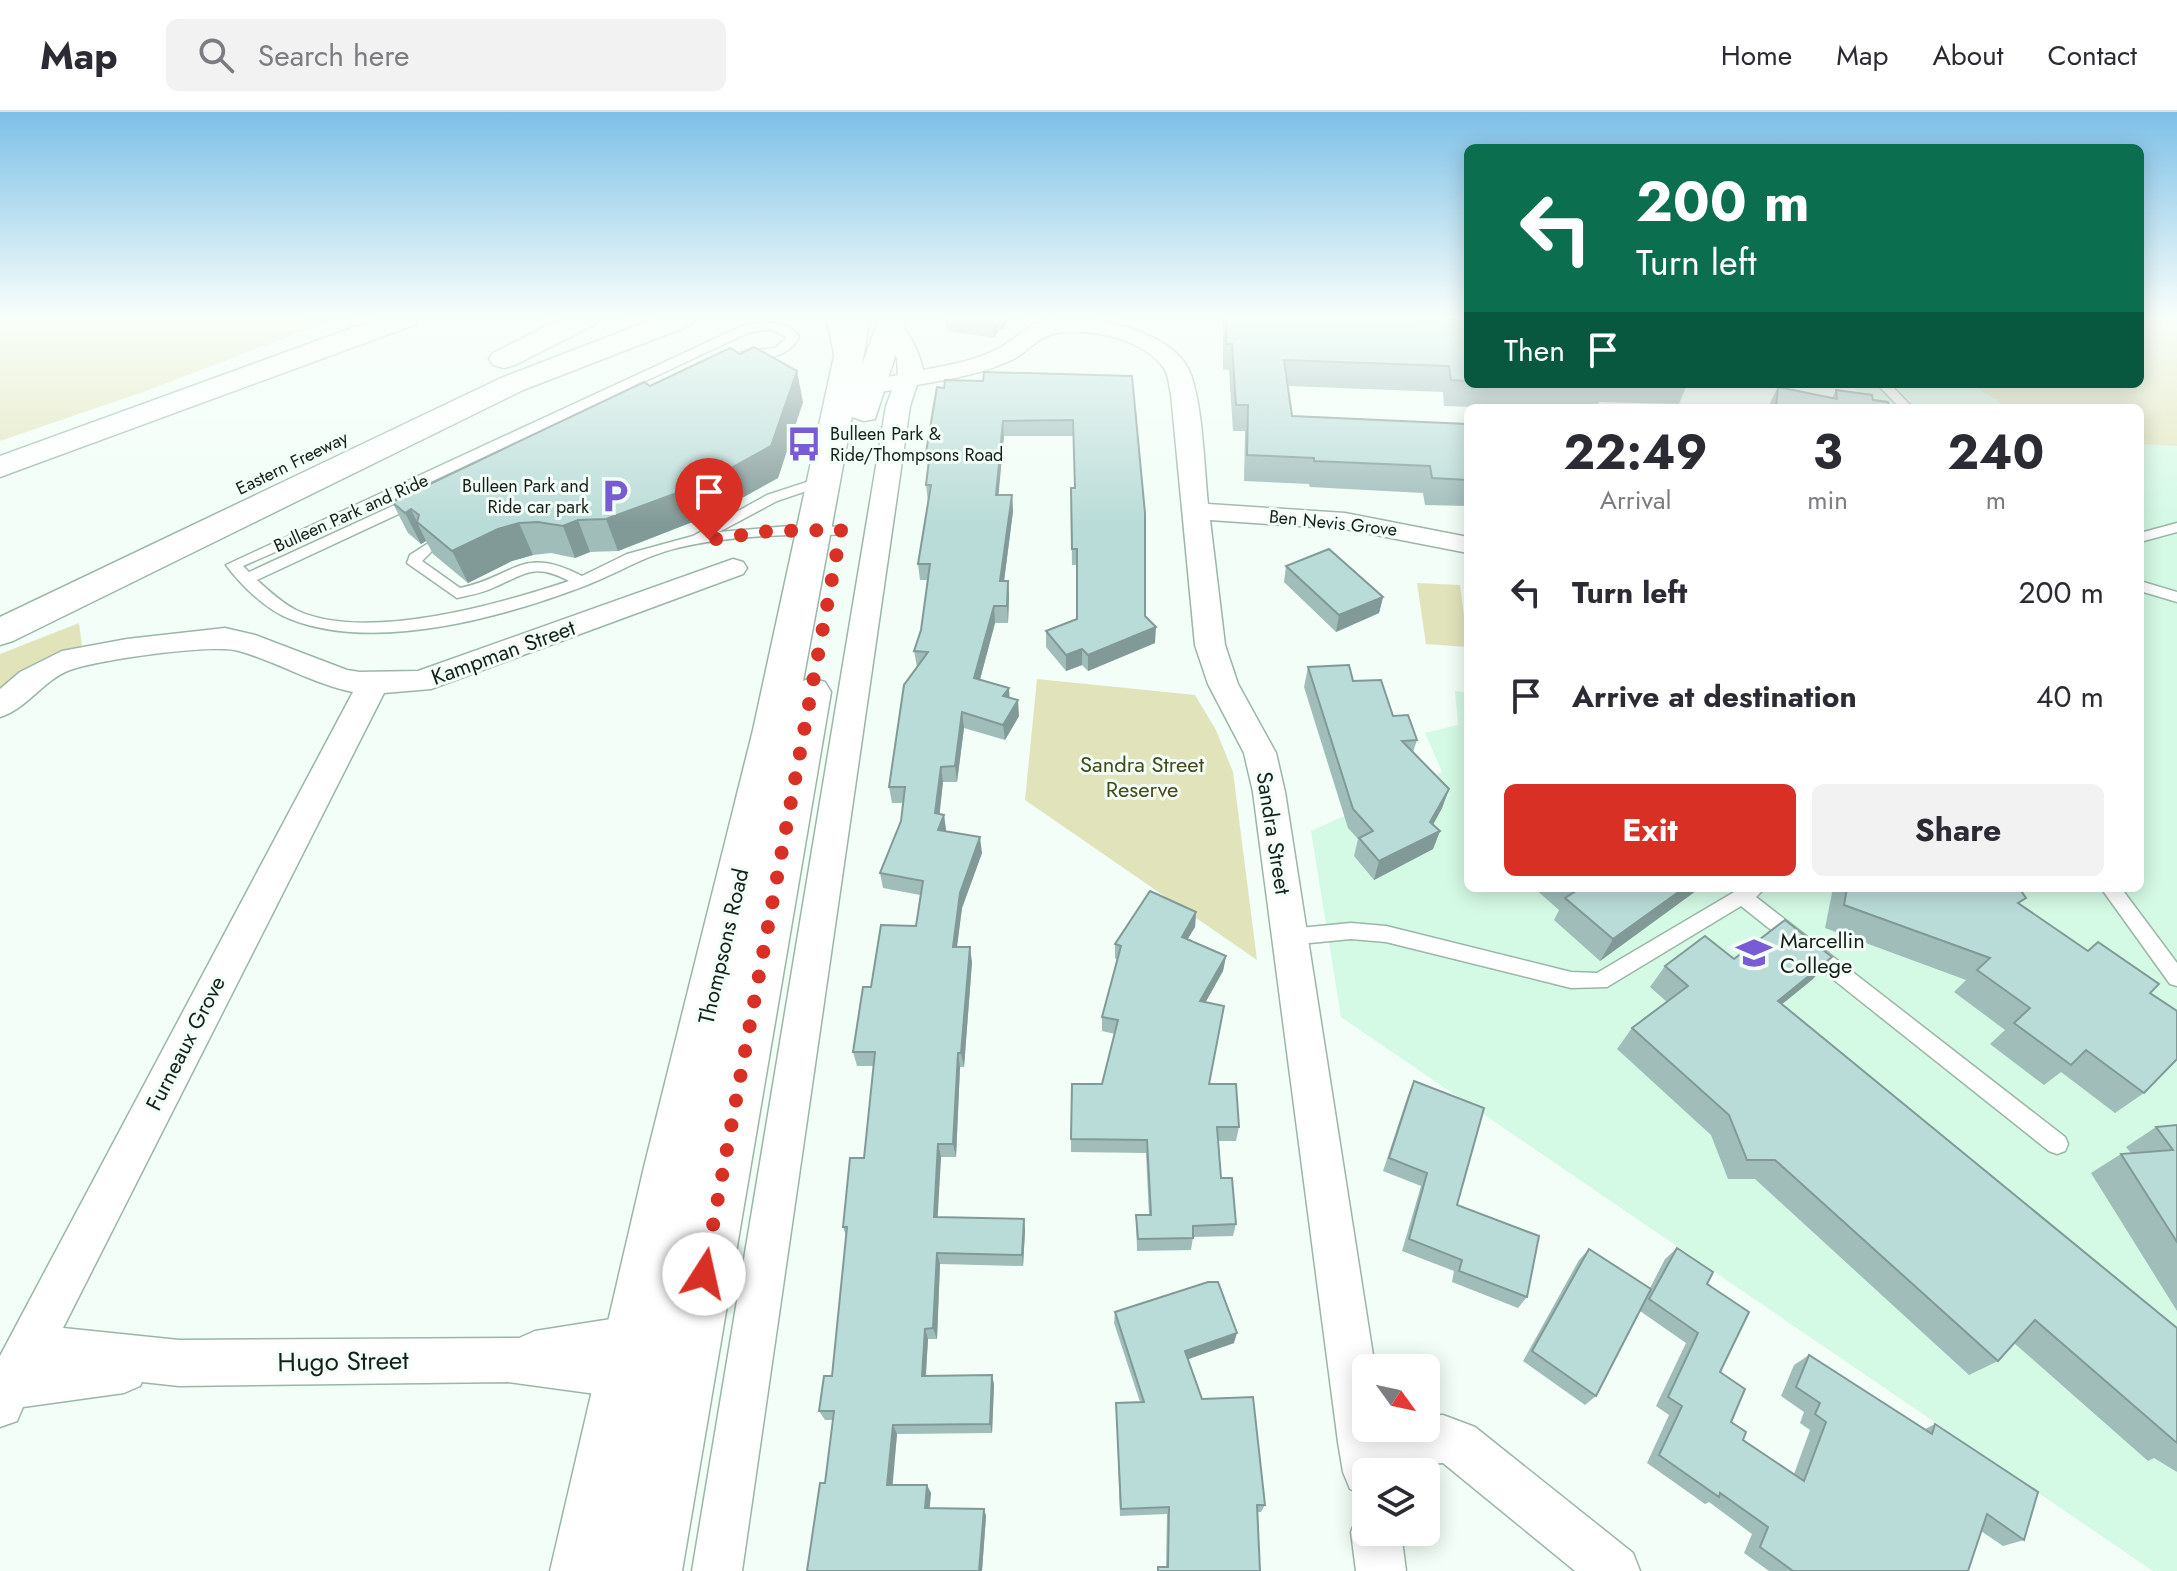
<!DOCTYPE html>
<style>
:root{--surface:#fff;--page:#f2f2f3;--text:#2b2b33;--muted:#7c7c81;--line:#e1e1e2;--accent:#d93025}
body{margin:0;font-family:Jost,sans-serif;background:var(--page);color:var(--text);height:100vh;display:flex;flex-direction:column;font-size:30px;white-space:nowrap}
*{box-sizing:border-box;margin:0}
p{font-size:26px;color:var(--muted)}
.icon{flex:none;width:44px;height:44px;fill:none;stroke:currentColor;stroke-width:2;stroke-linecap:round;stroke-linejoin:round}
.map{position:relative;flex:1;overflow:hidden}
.panel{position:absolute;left:1464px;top:292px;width:680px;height:488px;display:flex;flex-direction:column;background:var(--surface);border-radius:12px;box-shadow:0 4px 20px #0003}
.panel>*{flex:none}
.banner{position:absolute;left:1464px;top:32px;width:680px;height:244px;border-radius:12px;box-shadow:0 4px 20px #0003;background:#0b6e4f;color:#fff;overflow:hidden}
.needle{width:52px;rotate:123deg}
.buttons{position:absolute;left:1352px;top:1242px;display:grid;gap:16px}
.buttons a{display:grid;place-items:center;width:88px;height:88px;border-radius:12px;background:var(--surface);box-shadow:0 4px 20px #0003;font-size:40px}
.pin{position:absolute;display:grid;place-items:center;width:68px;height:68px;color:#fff;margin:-82px -34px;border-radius:50% 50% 50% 0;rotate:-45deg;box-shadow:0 0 8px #0007}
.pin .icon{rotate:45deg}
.me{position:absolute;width:88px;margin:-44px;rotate:10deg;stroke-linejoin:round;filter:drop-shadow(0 0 6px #0008)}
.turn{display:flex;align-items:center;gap:28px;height:168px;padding:0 40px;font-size:36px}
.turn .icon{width:104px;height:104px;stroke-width:2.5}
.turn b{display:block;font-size:56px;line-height:68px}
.then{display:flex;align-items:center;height:76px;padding:0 40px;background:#0003;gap:16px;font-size:30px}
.eta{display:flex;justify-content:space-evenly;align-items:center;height:136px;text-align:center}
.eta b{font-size:48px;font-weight:700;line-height:56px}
.button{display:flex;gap:16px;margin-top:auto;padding:16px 40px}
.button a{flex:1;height:92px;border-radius:12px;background:var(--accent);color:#fff;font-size:32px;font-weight:700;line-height:92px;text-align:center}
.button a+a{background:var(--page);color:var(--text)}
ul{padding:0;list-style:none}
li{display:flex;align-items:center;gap:24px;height:104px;padding:0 40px}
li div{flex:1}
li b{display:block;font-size:30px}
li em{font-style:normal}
header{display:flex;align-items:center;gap:48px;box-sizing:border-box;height:112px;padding:0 40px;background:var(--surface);border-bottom:2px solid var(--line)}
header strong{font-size:38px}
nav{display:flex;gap:44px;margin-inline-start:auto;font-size:28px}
.search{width:560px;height:72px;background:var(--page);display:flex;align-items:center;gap:20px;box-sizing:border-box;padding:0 28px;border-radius:12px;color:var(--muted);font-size:30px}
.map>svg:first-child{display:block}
</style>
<header>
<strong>Map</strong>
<div class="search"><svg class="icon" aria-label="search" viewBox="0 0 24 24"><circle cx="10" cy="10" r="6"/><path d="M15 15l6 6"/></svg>Search here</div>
<nav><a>Home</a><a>Map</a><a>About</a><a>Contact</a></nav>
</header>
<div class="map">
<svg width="2177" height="1459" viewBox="0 0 2177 1459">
<rect width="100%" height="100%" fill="#f2fef7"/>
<path fill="#d4f9e5" d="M2140,207h37v1252h-24l-812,-554 -30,-186 131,-59 -17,-39 33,-8 -3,-34 13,2v195h672v-480h-268l-21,-24h289z"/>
<g fill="#e1e4bb">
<path d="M0,207h335l-189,72 -146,50z"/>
<path d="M2140,207h37v127l-37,-2v-36h-132l-36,-24h168z"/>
<path d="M1417,471l43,2 8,62 -42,-3z"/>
<path d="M79,511l3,23 -17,5 -65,43v-40z"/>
<path d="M1037,567l158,16 21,35 17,42 24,188 -232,-160z"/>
</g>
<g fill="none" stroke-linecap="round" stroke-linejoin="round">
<g stroke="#9bb6a7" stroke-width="3">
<g id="lane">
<path d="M764,210c15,0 26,3 35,15 -11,21 -36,24 -57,21v-6l33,-4 12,-11 -17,-8 -22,4 -388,182 -117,51 6,6 161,-74h10v6l-163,76c12,11 25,23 39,30 69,33 204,-6 273,-29 -34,-18 -42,-8 -74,6 -12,6 -25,8 -38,11l-50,-35 3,-8 17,-11 7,5 -12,12 38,27c55,-11 61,-44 122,-12l45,-22 66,-18 74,-41 55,-18 5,1v6l-50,17 -58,31 71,-6 56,1v6c-17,4 -37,1 -55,2 -38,1 -77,4 -114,13 -33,8 -59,25 -90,37 -83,32 -211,68 -297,34 -24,-9 -49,-34 -64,-54l514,-238z"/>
<path d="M1877,272h13l23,24h-13z"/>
<path d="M2177,411v9l-37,10v-9z"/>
<path d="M2140,469l37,11v10l-37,-11z"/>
<path d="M1741,776h24l-9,9 309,240 3,7 -3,7 -8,3 -8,-3 -308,-245 -134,81 -36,1 -185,-46 -35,-3 -62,6 -7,-2 -3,-6 3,-6 7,-2 62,-6 35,3 185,46 26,1z"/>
<path d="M2101,776h20l56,75v23l-7,-2z"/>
</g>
</g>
<g stroke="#9bb6a7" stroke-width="3">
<g id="street">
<path d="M890,207c17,4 30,35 33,51 25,-5 53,-9 76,-22 14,-7 26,-21 41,-26 25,-7 55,-4 79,3 25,7 58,20 70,45 14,32 15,98 19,134l137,9 123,24v16l-123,-24 -135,-9 15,125 13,39 38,69 9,39 90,576h-9v60h60v-12l17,-1 32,12 158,126 7,18h-65l-132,-108 -53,2 1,7h-25v24l-16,-7 -7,-17 -5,-30 -85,-650 -9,-39 -36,-69 -13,-39 -24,-251c-2,-7 -2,-17 -6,-24 -19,-31 -78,-44 -112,-36 -15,3 -27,19 -41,26 -30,14 -62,19 -95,25l-7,21 -168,1165h-50l194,-1165 6,-16 -23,4 -8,-2 -4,-5 4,-5 37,-7 -1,-17 -18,-32z"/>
<path d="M733,447l10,3 4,6 -4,6 -312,115 -47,4 -321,635 116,12 340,-2 16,-7 114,-18 16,7 7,16 -7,16 -15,6 6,3 7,16 -7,16 -16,7 -132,-18 -329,4 -37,-4 -2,4 -16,7 -101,14 -6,14 -17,6v-71l353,-664c-40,-8 -75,-30 -114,-41 -25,-8 -143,9 -169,19 -27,10 -43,39 -70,47v-28l20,-17 42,-21 65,-12 98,-11 30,7 92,35 13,2 58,-1z"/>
<path d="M1366,1399v21h35l5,39h-50l-5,-39 7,-18z"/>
</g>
</g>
<g stroke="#9bb6a7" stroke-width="3">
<path id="primary" d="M842,207h28l-8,46 17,-46h28l-32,100 -11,2 -12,-4 -49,264 8,-3 14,4 6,10 -149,879h-66l26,-131 -26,131h-66l94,-404 109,-437z"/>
</g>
<g stroke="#9bb6a7" stroke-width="3">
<g id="highway">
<path d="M377,207h41l-4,6 -414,152v-21z"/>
<path d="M561,207h37l-4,6 -79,40 -11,3 -11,-3 -4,-6 4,-6z"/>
<path d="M654,207h41l-4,6 -168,65 -510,251 -13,4v-28l501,-239z"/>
<path d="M827,207h28l9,35 -5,6 -10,3 -10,-3 -5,-6z"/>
</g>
</g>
<use href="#lane" fill="#fff" fill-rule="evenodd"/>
<use href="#street" fill="#fff" fill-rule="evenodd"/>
<use href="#primary" fill="#fff" fill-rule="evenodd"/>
<use href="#highway" fill="#fff" fill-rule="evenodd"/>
</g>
<g fill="#a0bdba">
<path d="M945,207h64l-7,11h-3l-5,8 -47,-7z"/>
<path d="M1223,207h186l59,2v63h219l-8,20 -80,-2 -2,6h-94l-59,-2 -1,-14 -155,-6 4,30 176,10v80l-43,-1 -2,-12 -113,-6 -1,-3 -65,-3 1,-50h-12l-4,-61 -6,-1z"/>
<path d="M1132,264l13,240 10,27 -67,28 -6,-6 -16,6 -20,-24v-16l31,-12v-54h-5l-1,-77h4l-2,-52h-69l-6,59h14l1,16 -9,70h4l1,16 -1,26h-13l-15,57 29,18 10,18 -14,24 -41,-12 -7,54h-14l-4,32 5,1 2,16 36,22 -20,55 -5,39 15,15 -8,105h-4l-4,90h-15l-4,60 87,2 1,12 -2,35 -83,-2 -3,75h-9l-2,37 66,-1 2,10 -2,48 -95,1 -5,51 39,8 -2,15 55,1 2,7 -4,55h-175l18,-88 8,-63h-8l-6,-9 13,-35 14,-140 -3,-9 21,-69 10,-92h-17l-4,-14 18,-65 45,-61 4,-31 -37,-7 -3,-15 21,-52 3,-18h-12l-3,-16 28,-120 -3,-16 7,-21 7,-50h-8l-2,-16 10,-62 -2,-17 2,-17 -2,-16 18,-64 39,-7z"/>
<path d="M650,274l153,16 -25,76 -65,36 -95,37 -28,1 -15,6 -24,-5 -18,2 -21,6 -44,22 -35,-29 -7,-13 -5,3 -13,-11 -16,-31z"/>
<path d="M1778,275l54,11 4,-8 37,10 16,8h-119v-5z"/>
<path d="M1286,454l97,31 -4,16 -43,19 -52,-50z"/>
<path d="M1308,555l45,14 40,35 24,24 -4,12 36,37 -7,19 -9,16 7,7 -7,18 -59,31 -20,-24 4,-17 -10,-11 -44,-141z"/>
<path d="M1534,776h166l-100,73 -46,-41 5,-10z"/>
<path d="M1719,776h16l-6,4z"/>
<path d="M1833,776h186v16l131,89 -6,100 -29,20 -54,-41 -17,13 -54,-41 15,-14 -51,-38 12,-12 -141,-52z"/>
<path d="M1196,800l-1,15 -8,12 39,17 -3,15 -18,31 5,82 29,43 -3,14h-18l3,37 15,46 -3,12 -40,1 -2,13 -54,1 -1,-36h13l-3,-62 -75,-1v-13l31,-55 13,-50 -13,-3v-14l15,-57 -2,-2v-14z"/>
<path d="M1734,847l79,20 -31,25 395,324v144l-23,-14 -6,3 -134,-118 -16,18 -29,14 -214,-196h-27l-17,-44 -94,-86 15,-21 35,-26 -17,-15 15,-21z"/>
<path d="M1414,969l43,124 70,92 -9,11 -66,-26 2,-11 -52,-20 19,-65 -38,-15 25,-76z"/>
<path d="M2177,1013v186l-86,-138 30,-19 10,-1 -5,-6 30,-20z"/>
<path d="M1677,1136l30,36 13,88 11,50 12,18 51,34 16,-44 -10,-7 4,-11 -23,-16 13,-31 15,-10 116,74 10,-5 89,116 -21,6 -22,-15 -13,40h-199l-25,-18 8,-19 -43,-32 -4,2 -58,-41 22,-48 -13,-9 30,-63 -46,-32 -44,85 -11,9 -62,-44 56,-101 10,-11 61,39 15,-29z"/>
<path d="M1115,1200l119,31 -46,16 14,40 63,106 -4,7h-3l2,59h-103l1,-4h8l1,-53 -47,2 -4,-113 24,-1 -26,-79z"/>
</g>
<g fill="#829a97">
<path d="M992,207h6l1,11 -5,8z"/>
<path d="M1002,207h7l-7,11z"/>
<path d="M797,259l6,31 -25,76 -65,36 -95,37 -12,-32z"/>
<path d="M1003,309l1,15 -7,75 -1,-16z"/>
<path d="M1012,383l1,16 -11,86 -2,-16z"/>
<path d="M411,397l15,32 -5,3 -16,-31z"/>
<path d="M578,408l12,32 -15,6 -12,-32z"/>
<path d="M519,411l14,32 -21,6 -44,22 -16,-32 46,-22z"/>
<path d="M1008,469l1,16 -1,26 -1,-17z"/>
<path d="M1383,485l-4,16 -43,19 3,-17z"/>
<path d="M994,494l1,17 -19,71 -2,-16z"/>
<path d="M1156,515l-1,16 -67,28v-16z"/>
<path d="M1082,537v16l-16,6v-16z"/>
<path d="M1009,576l1,16 -7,-8z"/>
<path d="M1018,588l1,16 -14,24 -2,-15z"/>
<path d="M962,600l2,16 -7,54 -2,-16z"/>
<path d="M941,655l2,15 -5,47 -3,-16z"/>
<path d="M1449,677l-7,19 -16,30 14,-7 -7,18 -59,31 5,-19 51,-39z"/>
<path d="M944,703l2,15 -6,16 -2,-16z"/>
<path d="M980,725l2,16 -20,55 -7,53 -2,-14 7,-54z"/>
<path d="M1684,776h16l-100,73 13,-22z"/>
<path d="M1196,800l-1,15 -15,25 2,-15z"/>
<path d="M970,835l2,15 -8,105 -3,-14z"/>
<path d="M1226,844l-3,15 -25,45 2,-15z"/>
<path d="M1832,845l-19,22 -53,43 18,-21z"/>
<path d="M958,941l2,14 -4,90 -3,-13z"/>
<path d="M938,1032l3,13 -4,72 -3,-12z"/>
<path d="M1024,1107l1,12 -2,35 -1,-11z"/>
<path d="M937,1141l3,11 -3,75 -4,-11z"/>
<path d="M925,1217l3,10 -3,46 -3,-9z"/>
<path d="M1237,1221l-3,10 -51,18 2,-10z"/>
<path d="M992,1263l2,10 -2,48 -2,-9z"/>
<path d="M893,1313l4,9 -5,58 -5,-7z"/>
<path d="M927,1373l4,8 -2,22 -4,-7z"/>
<path d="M984,1397l2,7 -4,55h-3z"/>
</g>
<g fill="#badcd8" stroke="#829a97" stroke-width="2">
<path d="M1226,207h183l59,2v60l-17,-1 -2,-14 -165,-6 8,56 175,8 1,56 -36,-2 -2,-12 -116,-5v-3l-67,-3 1,-50h-12l-4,-61h-6z"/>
<path d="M754,235l43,24 -26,75 -67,37 -98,36 -28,1 -15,6 -25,-4 -19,1 -21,6 -46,22 -35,-29 2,-7 -8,-6 -6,4 -13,-11 252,-120 6,4 80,-38 10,6z"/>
<path d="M984,260l148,4 13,137v103l11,11 -68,28 -6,-6 -16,6 -20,-24 31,-12v-70h-5l-1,-61h4l-2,-68 -70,1 -7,74h16l-12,86h8l-1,25h-13l-20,72 35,10 -6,8 15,4 -15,25 -41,-13 -7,54 -14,1 -6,46 9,2 -6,15 42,7 -20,56 -7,54h17l-9,106h-3l-5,91h-15l-4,73 90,2 -2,36 -85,-2 -4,75 -8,1 -3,47 70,-1 -2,49 -97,1 -6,60h40l-2,23 59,1 -5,62h-172l13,-88h5l9,-72h-15l5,-35h8l15,-149h-4l7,-69h14l11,-106h-22l10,-65h8l10,-62 35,1 7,-45 -43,-8 21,-52 4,-34h-16l15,-102 24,-33 -14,-1 7,-21 9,-66h-12l13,-79h-5l4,-33h-4l11,-65 7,1 1,-8 38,1z"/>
<path d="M1559,272h45l1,2z"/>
<path d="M1778,275l59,12 -1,-9 36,5 1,5 15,2 1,6h-113z"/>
<path d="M1329,437l54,48 -44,18 -53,-49z"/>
<path d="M1349,553l4,16 28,-1 12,36 15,-1 9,25 -15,1 47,48 -19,33 10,9 -61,30 -20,-23 14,-7 -20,-22 -45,-142z"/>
<path d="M1572,776h112l-71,51 -48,-41 11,-7z"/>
<path d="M1847,776h172l7,10 -8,5 70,48 10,-9 61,42 -9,9 27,18v48l-33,34 -58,-43 -15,15 -57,-42 16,-15 -53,-38 13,-12 -146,-53z"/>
<path d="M1150,779l46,21 -14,25 44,19 -26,45 24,5 -15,78h27l3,43h-22l4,51h11l4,46 -43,2v12l-55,1 -2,-24h15l-4,-75 -76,-1 1,-55h30l16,-64 -16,-3 19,-71 -6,-2z"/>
<path d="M1785,808l47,37 -54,44 399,327v115l-142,-123 -37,41 -223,-201h-28l-18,-45 -97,-87 56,-42 -23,-20 40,-30 29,23z"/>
<path d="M1414,969l70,27 -27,97 82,31 -12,61 -68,-26 3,-11 -53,-21 18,-66 -38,-15z"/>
<path d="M2177,1013v117l-56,-88 52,-4 -17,-23z"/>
<path d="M1677,1136l36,24 -6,12 42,28 -29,60 25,17 -14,33 15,10 -3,8 61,41 22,-59 -11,-8 5,-11 -24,-16 13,-32 123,79 3,-10 103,68 -14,48 -37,-26 -19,57h-175l-33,-24 8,-20 -48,-34 -1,4 -60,-42 23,-49 -14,-9 30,-64 -49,-34z"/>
<path d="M1589,1137l62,40 -55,107 -64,-45z"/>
<path d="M1208,1170h10l19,51 -52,18 17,48 51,-2 12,108h-8l3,66h-102v-4h10l1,-60 -48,2 -5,-106 28,-1 -29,-90z"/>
</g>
<linearGradient id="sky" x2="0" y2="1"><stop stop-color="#7dc0e7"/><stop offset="0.5" stop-color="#f9fffb"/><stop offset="1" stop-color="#f9fffb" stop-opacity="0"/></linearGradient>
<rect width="2177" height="411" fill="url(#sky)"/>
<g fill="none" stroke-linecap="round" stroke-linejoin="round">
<path stroke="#d93025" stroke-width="14" stroke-dasharray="0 25.2" d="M704,1162l137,-744 -71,1 -61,9"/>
</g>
<defs>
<g id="bus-bare" transform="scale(2.76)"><path d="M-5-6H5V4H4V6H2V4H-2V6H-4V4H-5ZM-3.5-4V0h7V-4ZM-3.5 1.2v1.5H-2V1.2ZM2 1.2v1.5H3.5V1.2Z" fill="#785bd5" stroke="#f2fef7" stroke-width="2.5" paint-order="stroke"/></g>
<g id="parking-bare" transform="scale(2.76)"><path d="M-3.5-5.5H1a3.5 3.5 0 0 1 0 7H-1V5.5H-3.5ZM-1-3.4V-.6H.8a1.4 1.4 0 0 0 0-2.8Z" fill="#785bd5" stroke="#f2fef7" stroke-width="2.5" paint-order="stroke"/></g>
<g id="school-bare" transform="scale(2.76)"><path d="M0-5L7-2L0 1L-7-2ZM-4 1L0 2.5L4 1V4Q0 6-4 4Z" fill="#785bd5" stroke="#f2fef7" stroke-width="2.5" paint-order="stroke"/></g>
</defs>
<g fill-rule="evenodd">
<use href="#bus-bare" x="804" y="332"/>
<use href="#parking-bare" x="615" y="384"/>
<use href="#school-bare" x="1754" y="841"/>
</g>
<g text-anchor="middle" stroke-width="6" stroke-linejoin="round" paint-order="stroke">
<g font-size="18" fill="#16201b" stroke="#f2fef7" text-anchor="start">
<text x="830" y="328">Bulleen Park &amp;<tspan x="830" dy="21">Ride/Thompsons Road</tspan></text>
<text x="589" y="380" text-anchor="end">Bulleen Park and<tspan x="589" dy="21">Ride car park</tspan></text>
</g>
<g font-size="18" fill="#16201b" stroke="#f2fef7">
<text transform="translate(292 351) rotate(-26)" y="6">Eastern Freeway</text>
<text transform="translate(351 401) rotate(-24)" y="6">Bulleen Park and Ride</text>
<text transform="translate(1333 411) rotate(6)" y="6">Ben Nevis Grove</text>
</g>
<g font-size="22" fill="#16201b" stroke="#f2fef7">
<text transform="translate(503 540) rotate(-20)" y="8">Kampman Street</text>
<text transform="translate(1274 721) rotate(81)" y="8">Sandra Street</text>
<text transform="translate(723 834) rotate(-77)" y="8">Thompsons Road</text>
<text transform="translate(185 931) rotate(-63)" y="8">Furneaux Grove</text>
</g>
<g font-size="22" fill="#474817" stroke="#f2fef7">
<text x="1142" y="660">Sandra Street<tspan x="1142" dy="25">Reserve</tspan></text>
</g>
<g font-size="22" fill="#16201b" stroke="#f2fef7" text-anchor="start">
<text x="1780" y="836">Marcellin<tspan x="1780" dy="25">College</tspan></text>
</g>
<g font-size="26" fill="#16201b" stroke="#f2fef7">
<text transform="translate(343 1249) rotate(-1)" y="9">Hugo Street</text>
</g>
</g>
</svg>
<div class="buttons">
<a><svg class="needle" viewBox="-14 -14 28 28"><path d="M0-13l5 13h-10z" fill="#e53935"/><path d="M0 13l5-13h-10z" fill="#7c7c81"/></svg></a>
<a><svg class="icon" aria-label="layers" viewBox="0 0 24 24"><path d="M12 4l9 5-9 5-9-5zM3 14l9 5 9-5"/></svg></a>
</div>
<div class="pin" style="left:709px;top:428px;background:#d93025"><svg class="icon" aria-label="arrive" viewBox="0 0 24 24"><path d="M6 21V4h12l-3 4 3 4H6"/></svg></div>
<svg class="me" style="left:704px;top:1162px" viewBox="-20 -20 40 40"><circle r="19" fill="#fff"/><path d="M0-13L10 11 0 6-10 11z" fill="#d93025"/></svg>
<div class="banner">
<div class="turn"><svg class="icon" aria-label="left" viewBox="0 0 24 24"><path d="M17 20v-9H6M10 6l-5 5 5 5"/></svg><div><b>200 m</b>Turn left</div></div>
<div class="then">Then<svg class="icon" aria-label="arrive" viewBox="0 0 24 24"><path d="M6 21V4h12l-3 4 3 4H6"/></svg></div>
</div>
<section class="panel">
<div class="eta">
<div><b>22:49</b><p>Arrival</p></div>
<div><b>3</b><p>min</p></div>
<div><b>240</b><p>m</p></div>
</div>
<ul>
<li><svg class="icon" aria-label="left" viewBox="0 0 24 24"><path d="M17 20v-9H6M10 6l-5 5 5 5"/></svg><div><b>Turn left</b></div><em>200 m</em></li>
<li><svg class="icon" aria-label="arrive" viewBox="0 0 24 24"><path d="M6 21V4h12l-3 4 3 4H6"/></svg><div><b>Arrive at destination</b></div><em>40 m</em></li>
</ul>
<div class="button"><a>Exit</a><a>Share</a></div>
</section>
</div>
